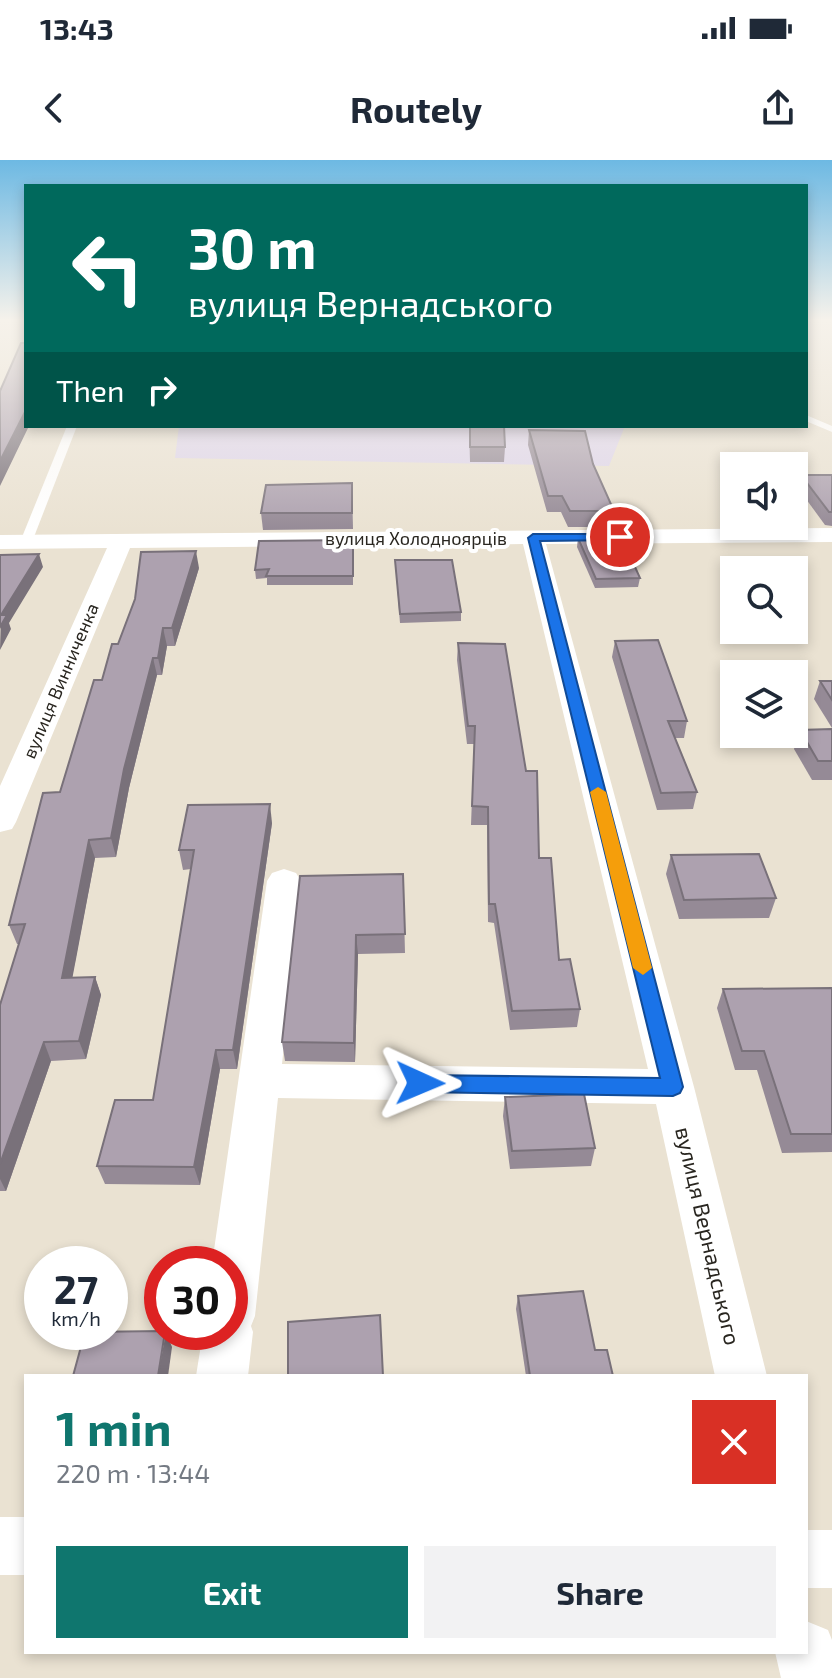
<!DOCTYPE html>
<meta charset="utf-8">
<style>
:root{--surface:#fff;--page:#f2f2f3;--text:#1f2937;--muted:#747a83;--accent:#0f766e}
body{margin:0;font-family:"Exo 2",sans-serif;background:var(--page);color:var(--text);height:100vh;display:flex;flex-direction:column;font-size:30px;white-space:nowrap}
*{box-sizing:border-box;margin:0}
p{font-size:26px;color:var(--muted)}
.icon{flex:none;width:44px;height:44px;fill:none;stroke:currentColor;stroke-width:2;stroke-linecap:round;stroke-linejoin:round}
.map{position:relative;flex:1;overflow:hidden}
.panel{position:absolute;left:24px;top:1214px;width:784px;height:280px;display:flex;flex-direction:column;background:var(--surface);border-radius:0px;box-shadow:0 4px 12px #0003}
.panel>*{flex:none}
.guide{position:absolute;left:24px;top:24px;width:784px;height:244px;border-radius:0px;box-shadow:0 4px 12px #0003;background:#00695c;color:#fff;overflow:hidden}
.tools{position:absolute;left:720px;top:292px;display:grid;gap:16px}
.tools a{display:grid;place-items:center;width:88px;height:88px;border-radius:0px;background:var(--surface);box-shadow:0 4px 12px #0003;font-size:40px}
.speed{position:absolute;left:24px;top:1086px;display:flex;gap:16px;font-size:40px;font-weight:700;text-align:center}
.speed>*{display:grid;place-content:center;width:104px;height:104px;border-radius:50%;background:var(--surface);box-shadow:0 4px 12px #0003;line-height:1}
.speed small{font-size:20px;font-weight:400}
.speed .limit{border:12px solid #d22;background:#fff;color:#111}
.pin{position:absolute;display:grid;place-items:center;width:68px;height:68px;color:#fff;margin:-34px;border:4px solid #fff;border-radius:50%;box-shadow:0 2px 8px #0007}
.me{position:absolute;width:88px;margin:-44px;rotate:91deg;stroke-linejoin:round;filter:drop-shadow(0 0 6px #0008)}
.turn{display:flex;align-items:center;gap:28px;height:168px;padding:0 32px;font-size:36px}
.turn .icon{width:104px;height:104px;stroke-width:2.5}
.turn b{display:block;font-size:56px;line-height:68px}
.then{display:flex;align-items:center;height:76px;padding:0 32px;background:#0003;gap:16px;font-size:30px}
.round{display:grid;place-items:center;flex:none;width:84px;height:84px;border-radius:0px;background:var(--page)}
.head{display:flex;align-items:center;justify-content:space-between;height:136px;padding:0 32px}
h1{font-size:48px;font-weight:700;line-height:60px;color:var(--accent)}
.button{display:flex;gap:16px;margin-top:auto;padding:16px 32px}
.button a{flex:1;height:92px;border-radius:0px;background:var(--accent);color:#fff;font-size:32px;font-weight:700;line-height:92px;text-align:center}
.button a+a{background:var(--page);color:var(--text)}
.status{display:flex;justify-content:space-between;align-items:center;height:56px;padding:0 40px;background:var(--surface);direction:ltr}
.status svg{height:22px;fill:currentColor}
header{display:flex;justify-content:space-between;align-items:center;height:104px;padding:0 32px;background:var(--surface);font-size:36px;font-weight:700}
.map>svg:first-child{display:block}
</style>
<div class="status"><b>13:43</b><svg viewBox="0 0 49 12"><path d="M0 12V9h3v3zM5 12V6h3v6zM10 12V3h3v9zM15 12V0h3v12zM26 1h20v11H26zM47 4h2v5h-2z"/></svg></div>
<header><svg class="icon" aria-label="back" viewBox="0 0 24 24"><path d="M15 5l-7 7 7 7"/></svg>Routely<svg class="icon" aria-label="share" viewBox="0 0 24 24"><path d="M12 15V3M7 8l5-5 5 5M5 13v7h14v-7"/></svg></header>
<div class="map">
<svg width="832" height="1518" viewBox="0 0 832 1518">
<rect width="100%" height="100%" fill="#eae2d2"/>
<path fill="#ded5ea" d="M179,266h446l-16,40 -434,-8z"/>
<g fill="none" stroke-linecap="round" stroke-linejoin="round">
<g fill="#fff" fill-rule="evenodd">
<path d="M806,255l26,11v6l-26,-11z"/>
<path d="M67,266h10l-45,116 -10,2 -2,-2z"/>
</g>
<g fill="#fff" fill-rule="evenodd">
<path d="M832,368v14l-286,2 148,543 73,289h-52l-59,-272 -378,-6 -23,218 -4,10 2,6 -5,44h-52l7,-44h27v-68h-18l55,-383 5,-8 12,-4 12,4 5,8 -19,183 366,5 -125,-525 -393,4 -114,274 -4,7 -12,3v-46l107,-238 -107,1v-14z"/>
<rect x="0" y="1357" width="26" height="58"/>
<rect x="806" y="1370" width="26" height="58"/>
<path d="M806,1461l22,9 4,10v38h-51l-6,-26h31z"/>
</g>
</g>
<g fill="#958a96">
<path d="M469,266h35l1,21 -1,15h-34z"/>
<path d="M529,270l64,34 21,47 -2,16h-44l-7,-15h-14l-19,-67z"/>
<path d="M801,315h31v51l-7,-1 -27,-37z"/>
<path d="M352,323l1,46 -90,1 -2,-17z"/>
<path d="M578,378l62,40 -2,9 -43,1 -18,-41z"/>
<path d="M353,380v45h-86v-7l-11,1 -1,-9z"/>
<path d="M395,400l66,52v9l-61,2z"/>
<path d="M199,408l-24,78h-8l-5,29h-5l-28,113 -13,69 -21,1 -23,119h23l6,18 -15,64 -35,2 -45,130h-6v-186l19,-61h-2l-8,-19 93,-245 16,-36z"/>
<path d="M615,481l72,80 -3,17h-9l22,54 -4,17 -36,1 -45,-153z"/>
<path d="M458,483l81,215 20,102 21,49 -3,18 -67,3 -16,-107 -6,-1 -1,-97h-16l3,-81h-7l-10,-84z"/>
<path d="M820,521h12v47l-18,-29z"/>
<path d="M832,569v51h-20l-18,-31 6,-19z"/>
<path d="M272,663l-35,246h-17l-20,116 -95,-1 -8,-18 56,-66 38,-231 -8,1 -4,-20z"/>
<path d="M671,695l105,43 -7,20 -90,1 -13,-45z"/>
<path d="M403,714l2,79 -47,1 -3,108 -70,-1 -3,-19 18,-166z"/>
<path d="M832,828v164l-50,1 -25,-83h-22l-18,-62 6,-19z"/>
<path d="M505,937l90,51 -4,18 -81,3 -7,-53z"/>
<path d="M518,1136l77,54 18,26h-87l-10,-67z"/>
</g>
<g fill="#79717a">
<path d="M26,250v16h3l-29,60v-25z"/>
<path d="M196,391l3,17 -24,78 -3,-18z"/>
<path d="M39,394l4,13 -34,56 2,6 -11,21 1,-35z"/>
<path d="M163,468l4,18 -5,29 -4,-17z"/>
<path d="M153,498l4,17 -28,113 -13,69 -5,-19 13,-69z"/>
<path d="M270,644l2,19 -35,246 -4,-19z"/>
<path d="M89,680l6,18 -26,138 -7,-18z"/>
<path d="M356,775l2,19 -3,108 -1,-19z"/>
<path d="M95,817l6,18 -15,64 -7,-18z"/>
<path d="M44,882l7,19 -45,130 -6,-12v-15z"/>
<path d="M216,890l4,19 -20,116 -6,-18z"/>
<path d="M166,1172l6,15 -4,29h-10z"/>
</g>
<g fill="#ada1af" stroke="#79717a" stroke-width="2">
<path d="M21,183h5v67l-26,51v-70z"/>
<path d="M470,266h34l1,21h-35z"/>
<path d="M529,270l56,1 8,33 21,47h-44l-8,-15h-14z"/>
<path d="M801,315h31v37h-3z"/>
<path d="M352,323v30h-91l5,-28z"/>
<path d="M578,378h44l18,40 -44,1z"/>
<path d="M353,380v36h-87l3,-7 -14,1 4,-29z"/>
<path d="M196,391l-24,77h-9l-5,30h-5l-29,111 -13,69 -22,2 -27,138 33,-1 -16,64 -35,1 -44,122v-159l25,-81 -16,1 34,-132 17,-1 34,-112h8l10,-36h6l17,-45 6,-47z"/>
<path d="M39,394l-38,61h6l-7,12v-72z"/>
<path d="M395,400h57l9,52 -61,2z"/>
<path d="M658,480l29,81h-19l29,71 -36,1 -46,-152z"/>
<path d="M458,483l47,1 21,127h11l2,87h12l8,102 11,-1 10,50 -68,2 -17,-107h-6l-1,-97 -16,-1 3,-80h-7z"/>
<path d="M820,521h12v19z"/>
<path d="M832,569v32h-14l-18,-31z"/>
<path d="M270,644l-37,246h-17l-22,117 -97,-1 18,-66h38l41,-250h-15l9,-45z"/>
<path d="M759,694l17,44 -92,2 -13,-45z"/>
<path d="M403,714l2,60 -49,1 -2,108 -72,-1 18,-166z"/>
<path d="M832,828v146h-41l-27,-83h-22l-19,-62z"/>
<path d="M584,934l11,54 -83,3 -7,-54z"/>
<path d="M583,1131l12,59h12l6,26h-83l-12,-80z"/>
<path d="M380,1155l3,61h-95v-54z"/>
<path d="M162,1171l3,1 -7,44h-85l12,-44z"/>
</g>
<linearGradient id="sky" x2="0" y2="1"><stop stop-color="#6db9e3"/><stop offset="0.43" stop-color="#f6f2eb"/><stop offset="1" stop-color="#f6f2eb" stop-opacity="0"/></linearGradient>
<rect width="832" height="372" fill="url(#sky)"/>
<path fill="#1a73e8" stroke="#114b97" stroke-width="2" d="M533,374h87l5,3 -5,3 -80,1 143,546 -3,6 -7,3 -253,-4 -8,-3 -3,-6 3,-6 8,-2 240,3 -132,-540z"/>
<path fill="#f59e0b" d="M598,627l8,5 46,176 -9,7 -10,-7 -43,-176z"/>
<g text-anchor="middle" stroke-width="8" stroke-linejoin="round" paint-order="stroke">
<g font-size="18" fill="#292620" stroke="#fff">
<text x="416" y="385">вулиця Холодноярців</text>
<text transform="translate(61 521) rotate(-67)" y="6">вулиця Винниченка</text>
</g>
<g font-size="22" fill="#292620" stroke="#fff">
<text transform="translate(708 1076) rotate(77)" y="8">вулиця Вернадського</text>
</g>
</g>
</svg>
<div class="tools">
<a><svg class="icon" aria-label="sound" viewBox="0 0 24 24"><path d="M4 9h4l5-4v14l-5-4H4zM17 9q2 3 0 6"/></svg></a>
<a><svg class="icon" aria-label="search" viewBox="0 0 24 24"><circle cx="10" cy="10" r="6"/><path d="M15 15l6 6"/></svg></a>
<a><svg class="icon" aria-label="layers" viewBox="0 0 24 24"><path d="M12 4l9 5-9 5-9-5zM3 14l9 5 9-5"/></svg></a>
</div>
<div class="speed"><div>27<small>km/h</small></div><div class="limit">30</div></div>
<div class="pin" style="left:620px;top:377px;background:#d93025"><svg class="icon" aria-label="arrive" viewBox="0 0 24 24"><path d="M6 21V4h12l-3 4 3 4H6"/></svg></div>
<svg class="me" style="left:420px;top:923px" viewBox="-20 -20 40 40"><path d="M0-17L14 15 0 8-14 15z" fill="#1a73e8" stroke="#fff" stroke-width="4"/></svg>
<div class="guide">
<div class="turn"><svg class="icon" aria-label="left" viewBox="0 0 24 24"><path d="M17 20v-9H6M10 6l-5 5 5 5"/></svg><div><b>30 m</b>вулиця Вернадського</div></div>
<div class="then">Then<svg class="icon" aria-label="right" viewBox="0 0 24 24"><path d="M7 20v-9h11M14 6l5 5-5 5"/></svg></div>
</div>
<section class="panel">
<div class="head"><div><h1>1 min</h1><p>220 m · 13:44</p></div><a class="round" style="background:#d93025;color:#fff"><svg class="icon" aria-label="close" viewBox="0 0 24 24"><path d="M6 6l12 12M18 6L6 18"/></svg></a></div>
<div class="button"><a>Exit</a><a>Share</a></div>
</section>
</div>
